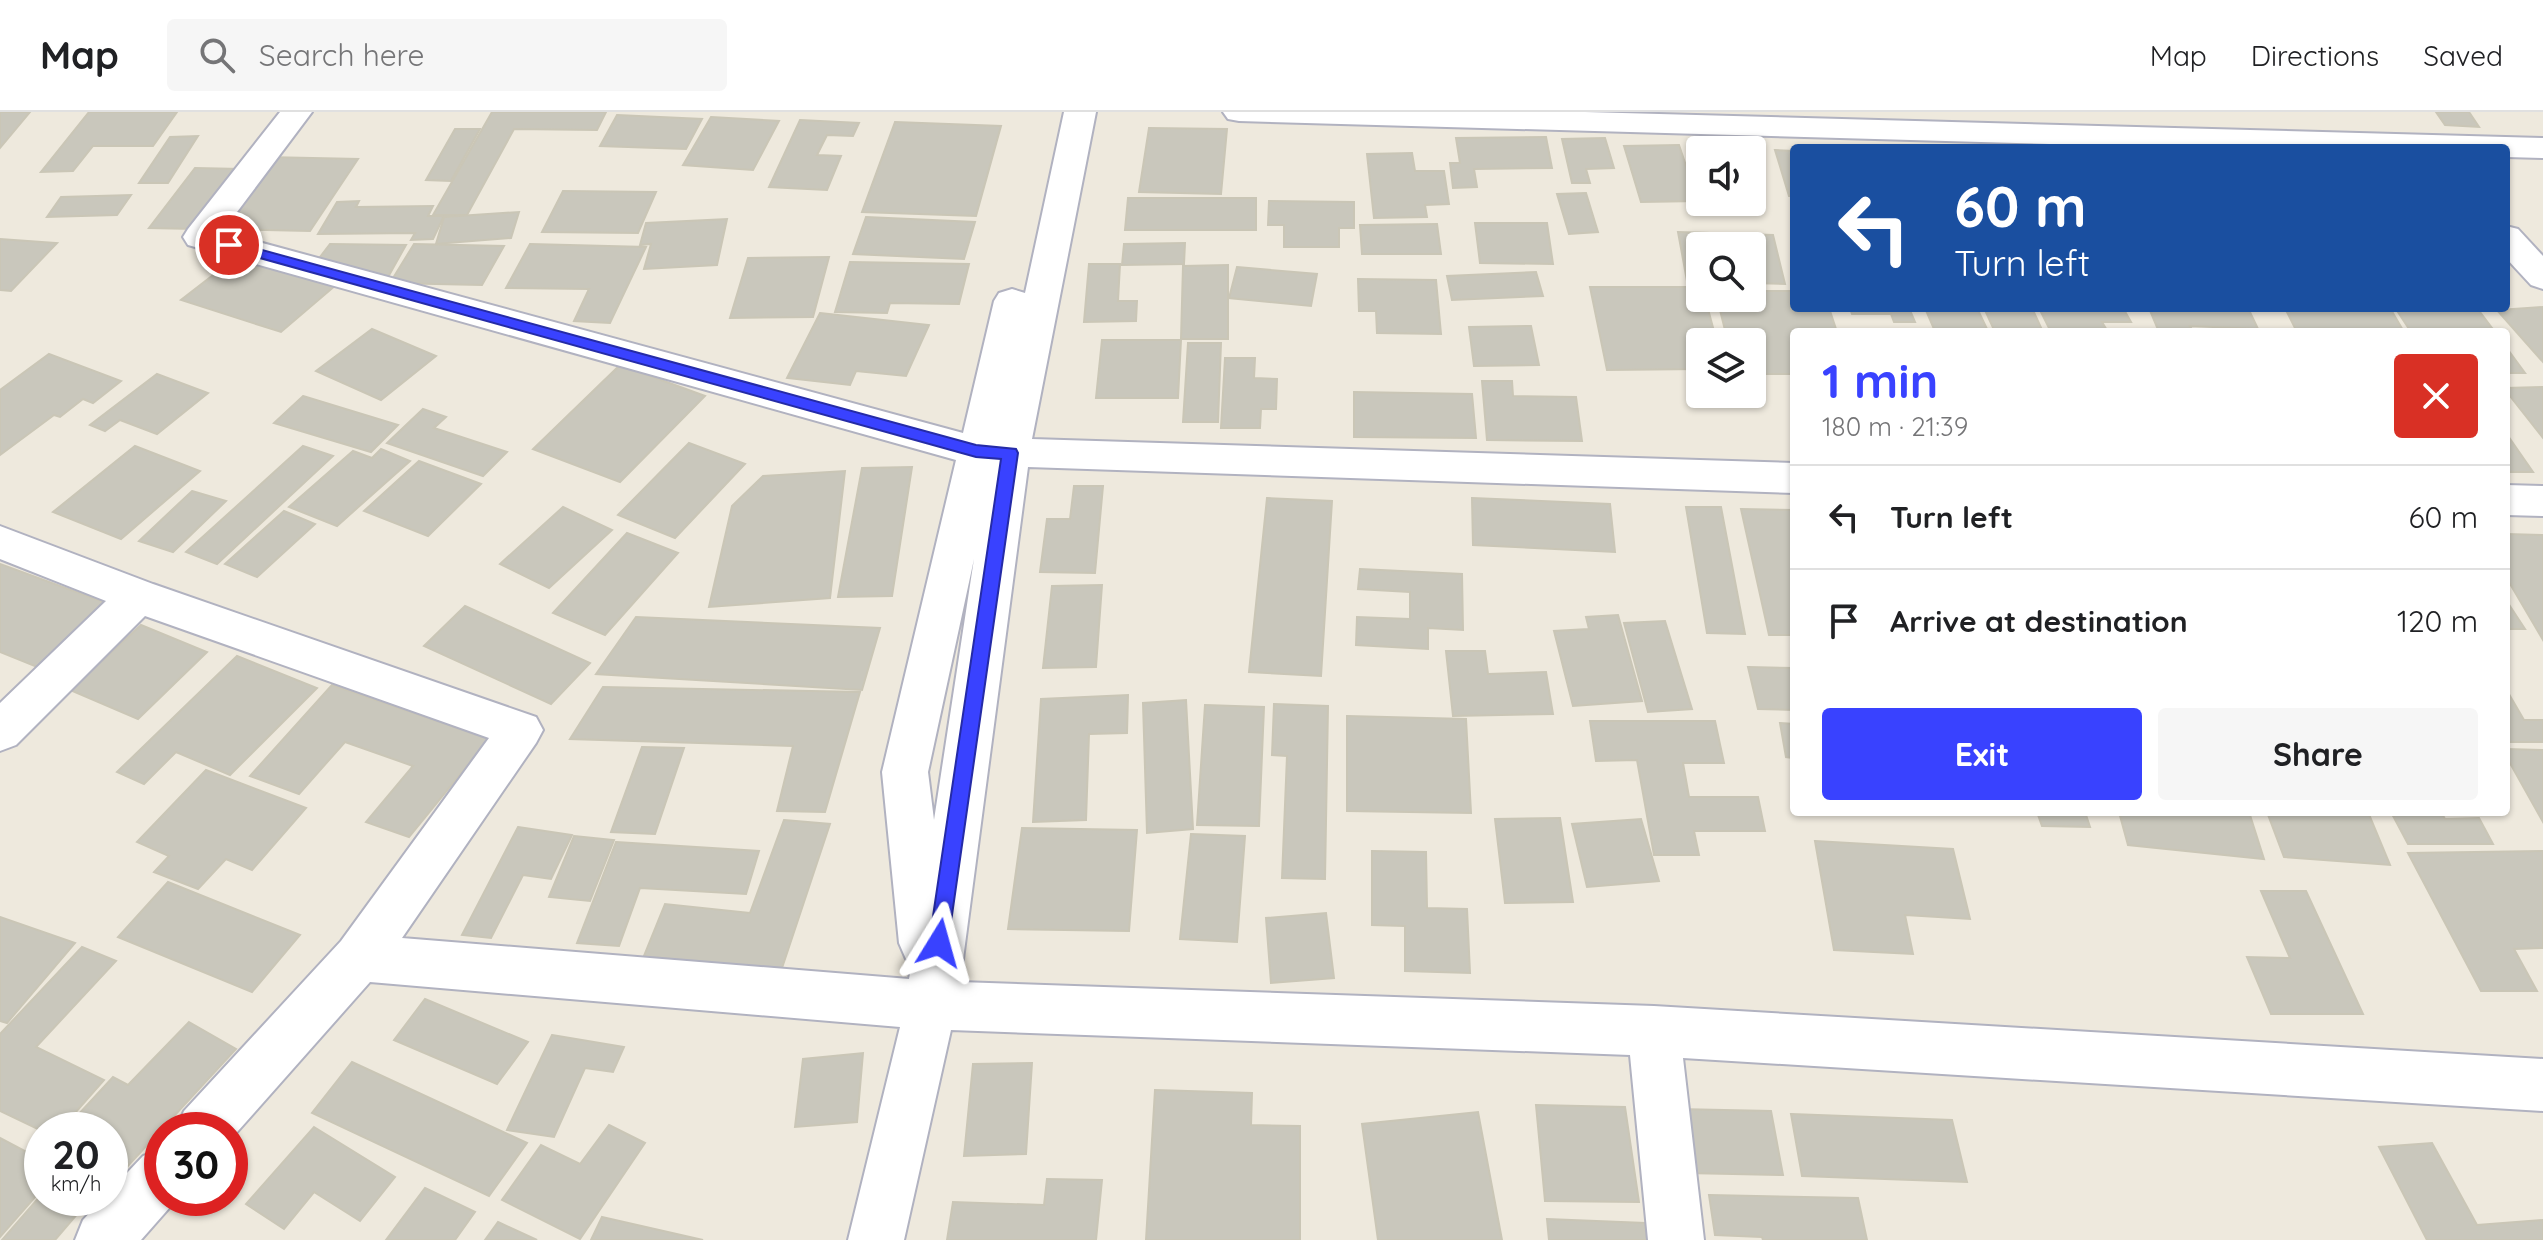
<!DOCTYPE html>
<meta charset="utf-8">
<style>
:root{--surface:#fff;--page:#f6f6f6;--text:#202124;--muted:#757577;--line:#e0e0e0;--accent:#3942ff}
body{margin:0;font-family:Quicksand,sans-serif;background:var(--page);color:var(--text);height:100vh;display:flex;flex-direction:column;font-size:30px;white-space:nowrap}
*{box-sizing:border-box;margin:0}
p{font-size:26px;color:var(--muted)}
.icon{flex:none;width:44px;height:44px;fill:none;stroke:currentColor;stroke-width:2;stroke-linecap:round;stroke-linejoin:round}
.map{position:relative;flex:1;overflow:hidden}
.panel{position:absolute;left:1790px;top:216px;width:720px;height:488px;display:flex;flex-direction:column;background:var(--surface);border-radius:8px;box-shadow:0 2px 6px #0004}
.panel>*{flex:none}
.top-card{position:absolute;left:1790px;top:32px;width:720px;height:168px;border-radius:8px;box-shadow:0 2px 6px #0004;background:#1a4fa0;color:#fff;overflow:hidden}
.tools{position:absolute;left:1686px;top:24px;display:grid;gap:16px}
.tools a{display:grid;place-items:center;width:80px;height:80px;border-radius:8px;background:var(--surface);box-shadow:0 2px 6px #0004;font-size:40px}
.speed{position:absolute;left:24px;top:1000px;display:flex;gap:16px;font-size:40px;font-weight:700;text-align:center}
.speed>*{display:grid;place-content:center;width:104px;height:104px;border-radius:50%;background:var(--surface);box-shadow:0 2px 6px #0004;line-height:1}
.speed small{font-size:20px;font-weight:400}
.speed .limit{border:12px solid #d22;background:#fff;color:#111}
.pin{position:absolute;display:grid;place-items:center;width:68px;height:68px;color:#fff;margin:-34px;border:4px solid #fff;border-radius:50%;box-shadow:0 2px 8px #0007}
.me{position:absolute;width:88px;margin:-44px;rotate:8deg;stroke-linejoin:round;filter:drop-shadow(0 0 6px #0008)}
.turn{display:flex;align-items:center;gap:28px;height:168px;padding:0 32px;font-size:36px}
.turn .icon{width:104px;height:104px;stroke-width:2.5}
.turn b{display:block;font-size:56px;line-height:68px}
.round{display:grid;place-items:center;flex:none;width:84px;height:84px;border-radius:8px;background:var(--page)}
.headline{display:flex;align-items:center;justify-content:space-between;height:136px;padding:0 32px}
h1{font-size:48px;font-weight:700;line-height:60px;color:var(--accent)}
.primary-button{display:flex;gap:16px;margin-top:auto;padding:16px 32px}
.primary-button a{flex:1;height:92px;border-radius:8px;background:var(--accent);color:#fff;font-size:32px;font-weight:700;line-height:92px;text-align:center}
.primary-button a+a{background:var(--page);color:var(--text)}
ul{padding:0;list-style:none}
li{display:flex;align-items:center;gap:24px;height:104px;padding:0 32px;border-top:2px solid var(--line)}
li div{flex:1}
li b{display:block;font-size:30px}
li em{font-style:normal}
header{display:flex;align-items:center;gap:48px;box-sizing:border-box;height:112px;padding:0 40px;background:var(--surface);border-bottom:2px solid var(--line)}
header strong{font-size:38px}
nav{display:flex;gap:44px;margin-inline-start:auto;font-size:28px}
.search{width:560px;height:72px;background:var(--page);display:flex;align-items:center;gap:20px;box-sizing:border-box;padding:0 28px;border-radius:8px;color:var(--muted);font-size:30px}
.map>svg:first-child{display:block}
</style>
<header>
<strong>Map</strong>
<div class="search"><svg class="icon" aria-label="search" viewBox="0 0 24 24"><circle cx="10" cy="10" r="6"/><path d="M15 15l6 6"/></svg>Search here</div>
<nav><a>Map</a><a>Directions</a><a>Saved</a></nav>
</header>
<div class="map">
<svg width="2543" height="1128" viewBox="0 0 2543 1128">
<rect width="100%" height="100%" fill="#eee9dd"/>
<g fill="#c9c7bc" stroke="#cac6b6" stroke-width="2">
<path d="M0,0h30l-30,36z"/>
<path d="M89,0h88l-24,34h-60l-20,25 -32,1z"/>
<path d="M492,0h114l-9,18 -83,-1 -47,86h-34z"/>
<path d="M2436,0h33l10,15 -34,-2z"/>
<path d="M617,3l85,4 -16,30 -86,-3z"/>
<path d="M711,5l68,4 -26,49 -70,-5z"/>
<path d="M800,8l59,3 -6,13 -26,-1 -10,20 24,1 -14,34 -58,-3z"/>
<path d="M895,10l106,4 -25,90 -114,-4z"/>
<path d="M1149,16l78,1 -6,65 -82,-2z"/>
<path d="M455,17h25l-29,52 -25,-1z"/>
<path d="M198,24l-30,47h-29l31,-46z"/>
<path d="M1546,25l6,31 -78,1 3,18 -24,1 -3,-25h10l-4,-25z"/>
<path d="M1605,26l9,30 -28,1 4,14h-18l-10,-44z"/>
<path d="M1679,33l19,56 -57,1 -17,-56z"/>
<path d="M1775,38l19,1v45h-5z"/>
<path d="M1412,41l3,18h29l5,33 -24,1 2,12 -53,1 -7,-64z"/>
<path d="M265,45l93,2 -48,72 -98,-2z"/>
<path d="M195,56l45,1 -44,60 -47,-1z"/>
<path d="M563,79l93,1 -18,41 -96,-1z"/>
<path d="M1586,81l12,39 -29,2 -12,-40z"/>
<path d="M131,83l-14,20 -70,2 14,-20z"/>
<path d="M1128,86h128v32h-131z"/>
<path d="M359,89l-3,6 77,-1 -5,10h16l-11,23 -22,1 4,-7 -97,1 19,-32z"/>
<path d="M1269,89l85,1v26h-15v19h-55v-22h-16z"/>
<path d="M519,100l-8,26 -75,6 8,-27z"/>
<path d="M866,105l109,5 -11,37 -111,-5z"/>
<path d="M727,107l-10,46 -73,4 7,-25 -11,1 6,-22z"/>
<path d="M1475,111h72l6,41 -73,-1z"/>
<path d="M1437,112l4,30h-79l-2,-29z"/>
<path d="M1678,120l95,3 12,49 -33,-1v-37h-52v35h-13z"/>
<path d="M0,127l57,4 -46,48 -11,-1z"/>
<path d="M1185,131l-1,21 -62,1 2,-21z"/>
<path d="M330,132l76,1 -18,32 -71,-16z"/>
<path d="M414,132l90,2 -22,39 -92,-2z"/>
<path d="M530,132l116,3 -36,76 -36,-2 15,-32 -83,-1z"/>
<path d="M239,143l97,30 -55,47 -100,-32z"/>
<path d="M829,145l-16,60 -83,1 18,-60z"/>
<path d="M850,150l119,2 -10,40 -69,-1 -3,10 -52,-1z"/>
<path d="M1089,152h31l-2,37h19l-1,20 -52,1z"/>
<path d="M1228,153v74h-47l2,-73z"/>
<path d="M1237,155l80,7 -6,32 -82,-8z"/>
<path d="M1536,160l7,24 -91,4 -5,-24z"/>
<path d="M1358,167l78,1 5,54 -64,-1 -1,-22h-17z"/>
<path d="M1590,175h110v11h5l10,37h-18l3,34 -93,1z"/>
<path d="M1752,179h42v17h35l8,24h-43v42h-33l-5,-16h-4v-16h-24l-11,-44h35z"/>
<path d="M2543,195v55l-46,-52z"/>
<path d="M1850,196h59l6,14h-21l-3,-8h-39z"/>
<path d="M1925,196h52l10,21h-53z"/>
<path d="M1984,196h48l11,24h-48z"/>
<path d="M2039,196h84l8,14h-29l6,10h-57z"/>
<path d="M2149,196h99l10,21 -68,-3 3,6h-34z"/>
<path d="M2285,196h105l14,24h-107z"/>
<path d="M2477,196l18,24h-84l-15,-23z"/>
<path d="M820,201l109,12 -23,51 -50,-5 -6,14 -63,-7z"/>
<path d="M1531,214l8,39 -65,1 -5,-39z"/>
<path d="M372,217l64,27 -55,44 -65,-29z"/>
<path d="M1102,228h79l-3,58h-82z"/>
<path d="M1188,231h33l-3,79h-35z"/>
<path d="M2506,235l19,26h-19z"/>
<path d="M49,242l72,27 -28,22 -10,-4 -23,18 -6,-2 -54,40v-65z"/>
<path d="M1225,246h30l-1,20 23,1 -1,30h-15l-1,19h-39z"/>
<path d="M620,253l85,31 -85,86 -87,-33z"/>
<path d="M157,262l51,19 -51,41 -37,-14 -15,11 -15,-6z"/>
<path d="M1482,269h30l1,15 63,1 6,44 -95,-1z"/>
<path d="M2543,275v51l-37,-47v-3z"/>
<path d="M1354,280l118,2 4,44 -122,-1z"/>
<path d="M303,284l95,29 -27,27 -97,-29z"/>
<path d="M423,297l23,8 -12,11 73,24 -24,24 -96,-33z"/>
<path d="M2506,321l27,39h-27z"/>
<path d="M689,331l56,21 -70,74 -57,-23z"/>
<path d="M135,334l65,25 -79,68 -68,-27z"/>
<path d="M303,334l30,10 -116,108 -31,-12z"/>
<path d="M381,337l29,12 -73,65 -48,-19 64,-56 19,7z"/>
<path d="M419,349l62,23 -53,52 -64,-25z"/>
<path d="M912,355l-20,129 -54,1 24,-129z"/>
<path d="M845,359l-15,127 -121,9 23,-101 31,-30z"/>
<path d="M1074,374h29l-8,87 -55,-1 7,-53h23z"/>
<path d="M192,379l34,10 -53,51 -34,-11z"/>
<path d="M1267,386l65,3 -11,175 -72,-4z"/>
<path d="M1472,386l138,6 5,48 -142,-7z"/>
<path d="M563,395l49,23 -63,58 -49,-24z"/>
<path d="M1686,395h35l24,127 -38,-1z"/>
<path d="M1741,397l53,1v125h-25z"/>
<path d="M284,399l31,13 -58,53 -32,-13z"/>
<path d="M627,421l51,20 -73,82 -52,-22z"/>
<path d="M2506,422l37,1v105l-37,-63z"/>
<path d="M0,452l109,40 -69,64 -40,-16z"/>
<path d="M1360,457l102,5 1,56 -35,-2v21l-72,-4 1,-28 53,2v-27l-52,-3z"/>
<path d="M1102,473l-6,82 -53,1 9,-82z"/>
<path d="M2506,488l19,29h-19z"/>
<path d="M465,494l125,57 -39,41 -127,-58z"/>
<path d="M1618,503l24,86 -69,5 -19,-75 35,-2 -3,-12z"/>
<path d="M636,505l244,11 -18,62 -266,-16z"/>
<path d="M1665,509l27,88 -44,3 -24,-89z"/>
<path d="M141,513l66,27 -69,67 -68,-29z"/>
<path d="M1446,539h39l3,23 58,-2 7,42 -100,2z"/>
<path d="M237,544l80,32 -87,87 -54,-23 -32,32 -27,-12z"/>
<path d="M1748,555l46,1v42l-36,-1z"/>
<path d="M332,573l157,54 -80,98 -43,-15 47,-56 -68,-24 -46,52 -49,-18z"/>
<path d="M603,575l257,5 -35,120 -48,-1 16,-65 -223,-7z"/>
<path d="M2506,577l18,31h19v22h-37z"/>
<path d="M1128,583l-1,38 -38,1 -3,86 -53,2 8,-123z"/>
<path d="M1186,588l7,129 -46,4 -4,-130z"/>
<path d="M1274,592l54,2 -3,173 -43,-1 5,-122 -15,-1z"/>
<path d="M1205,593l59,2 -5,119 -62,-1z"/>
<path d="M1347,604l119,3 5,94 -124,-2z"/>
<path d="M1590,609h125l9,42h-41l6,34h69l7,34h-71l5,24h-45l-17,-95 -41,1z"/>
<path d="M1780,611l14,1v34l-8,-1z"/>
<path d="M642,635l42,1 -29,86 -44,-2z"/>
<path d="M2506,637l37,1v72l-37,-66z"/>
<path d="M206,658l100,38 -54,62 -26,-11 -28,30 -44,-17 15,-16 -32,-14z"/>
<path d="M2037,700h48l5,15 -48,-1z"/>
<path d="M2119,700h130l15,47 -136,-14z"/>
<path d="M2267,700h101l22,53 -106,-8z"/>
<path d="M2391,700h50l4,7 34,-1 14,26h-85z"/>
<path d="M1560,706l13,84 -68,1 -10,-84z"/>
<path d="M1641,707l18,62 -72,6 -15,-63z"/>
<path d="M784,708l46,4 -49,147 -137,-15 21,-52 85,9z"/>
<path d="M518,715l54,8 -21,44 -28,-4 -32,63 -29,-3z"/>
<path d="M1022,716l115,2 -8,101 -121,-2z"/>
<path d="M1191,722l54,2 -8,106 -57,-3z"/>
<path d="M574,724l40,4 -24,61 -41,-4z"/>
<path d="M1815,729l138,8 17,70 -65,-4 8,39 -79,-4z"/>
<path d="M616,730l143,9 -13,43 -106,-6 -21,58 -42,-3z"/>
<path d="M1372,739l54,1 1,56 40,1 3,64 -65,-2v-45l-33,-1z"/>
<path d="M2543,739v97l-29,1 23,42h-56l-73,-138z"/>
<path d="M168,770l132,53 -48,57 -134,-55z"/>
<path d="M2261,779h45l57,123h-92l-24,-57 43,1z"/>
<path d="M1326,801l8,65 -63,5 -5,-65z"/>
<path d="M0,805l75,26 -68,80 -7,-2z"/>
<path d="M82,835l34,14 -80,86 68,33 -44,50 -18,1 -42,-20v-77z"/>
<path d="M425,887l103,43 -31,42 -103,-44z"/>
<path d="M189,910l47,27 -122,132 -4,-3v-48h-46l49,-53 15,8z"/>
<path d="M552,923l72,12 -11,25 -28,-4 -31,69 -47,-7z"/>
<path d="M863,941l-6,69 -62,5 8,-68z"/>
<path d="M352,950l175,81 -38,53 -177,-83z"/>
<path d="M1032,951l-6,91 -62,2 9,-92z"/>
<path d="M1155,978l97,3 -1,32 49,1v114h-154z"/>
<path d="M1536,993l89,2 14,95 -94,-1z"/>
<path d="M1677,997l94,2 12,64 -97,-2z"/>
<path d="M1478,1000l24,128h-124l-16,-116z"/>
<path d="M1791,1002l161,6 15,62 -165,-6z"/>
<path d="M609,1013l36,18 -65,96 -78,-39 39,-55 39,19z"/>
<path d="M314,1015l81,50 -35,44 -46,-29 -30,37 -38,-25z"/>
<path d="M0,1026l42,22v29l-42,48z"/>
<path d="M2432,1031l45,82 66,-5v20h-116l-48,-93z"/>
<path d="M1047,1067l55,1 -6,60h-149l6,-38 91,3z"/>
<path d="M425,1076l50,24 -20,28h-69z"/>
<path d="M42,1082v4h49l-36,42h-53z"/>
<path d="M1709,1083l149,3 9,42h-104l-1,-3 -47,-2z"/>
<path d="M602,1105l101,23h-112z"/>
<path d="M1547,1107l98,4 2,17h-98z"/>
<path d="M498,1110l39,18h-52z"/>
</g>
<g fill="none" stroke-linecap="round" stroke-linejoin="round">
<g stroke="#b1b2c0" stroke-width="4">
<g id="street">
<path d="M280,0h32l-90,120 741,201 31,-132 5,-8 13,-4 13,4 39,-181h32l-64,327 762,24v30l-766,-26 -68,515 694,24 889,53v52l-860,-53 21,182h-56l-18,-185 -679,-25 -47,210h-56l52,-213 -530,-45 -140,158v-10h-54l8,-19 157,-170 148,-203 -344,-122 -129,129 -16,6v-48l106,-102 -106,-42v-33l153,58 383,133 7,13 -7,13 -134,195 507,41 3,-17 -6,-3 -7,-16 -17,-171 74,-312 -768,-215 -5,-8 5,-8zM974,447l-40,261 -6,-48z"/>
<path d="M1223,0h362l958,26v20l-37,-1v-9h-314l-953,-27 -11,-2z"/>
<path d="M2506,114l12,3 25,27v33l-12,-4 -25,-27z"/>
<path d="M2506,373l37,1v30l-37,-1z"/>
<path d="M162,1036v50h16l-37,42h-66l8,-20 20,-22h7v-7l33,-35z"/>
</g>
</g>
<use href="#street" fill="#fff" fill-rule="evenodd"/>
</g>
<path fill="#3942ff" stroke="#252ba6" stroke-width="2" d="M229,129l747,204 40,4 2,4 -71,497 -8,3 -7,-3 -3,-7 72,-484 -25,-2 -752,-209v-6z"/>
</svg>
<div class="tools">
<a><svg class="icon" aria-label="sound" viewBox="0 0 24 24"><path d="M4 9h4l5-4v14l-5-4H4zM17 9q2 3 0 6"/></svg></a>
<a><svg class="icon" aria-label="search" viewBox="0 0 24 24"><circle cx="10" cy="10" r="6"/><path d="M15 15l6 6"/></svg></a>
<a><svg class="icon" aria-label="layers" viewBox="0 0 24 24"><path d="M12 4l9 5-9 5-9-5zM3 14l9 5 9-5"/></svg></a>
</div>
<div class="speed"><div>20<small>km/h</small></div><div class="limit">30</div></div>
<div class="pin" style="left:229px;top:133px;background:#d93025"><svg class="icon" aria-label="arrive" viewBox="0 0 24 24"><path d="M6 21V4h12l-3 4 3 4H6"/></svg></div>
<svg class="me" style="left:939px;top:831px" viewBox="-20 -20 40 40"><path d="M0-17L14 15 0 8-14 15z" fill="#3942ff" stroke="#fff" stroke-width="4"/></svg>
<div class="top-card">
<div class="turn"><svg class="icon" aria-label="left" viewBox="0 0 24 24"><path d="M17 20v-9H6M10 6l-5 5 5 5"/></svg><div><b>60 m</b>Turn left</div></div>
</div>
<section class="panel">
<div class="headline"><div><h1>1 min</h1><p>180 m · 21:39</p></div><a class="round" style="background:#d93025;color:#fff"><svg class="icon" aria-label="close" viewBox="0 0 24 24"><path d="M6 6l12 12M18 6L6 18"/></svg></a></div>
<ul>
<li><svg class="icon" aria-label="left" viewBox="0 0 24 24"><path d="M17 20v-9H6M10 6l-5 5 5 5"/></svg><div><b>Turn left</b></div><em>60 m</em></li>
<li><svg class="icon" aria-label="arrive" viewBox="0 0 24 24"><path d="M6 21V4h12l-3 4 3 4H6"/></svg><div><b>Arrive at destination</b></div><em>120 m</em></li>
</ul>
<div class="primary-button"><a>Exit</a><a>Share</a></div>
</section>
</div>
